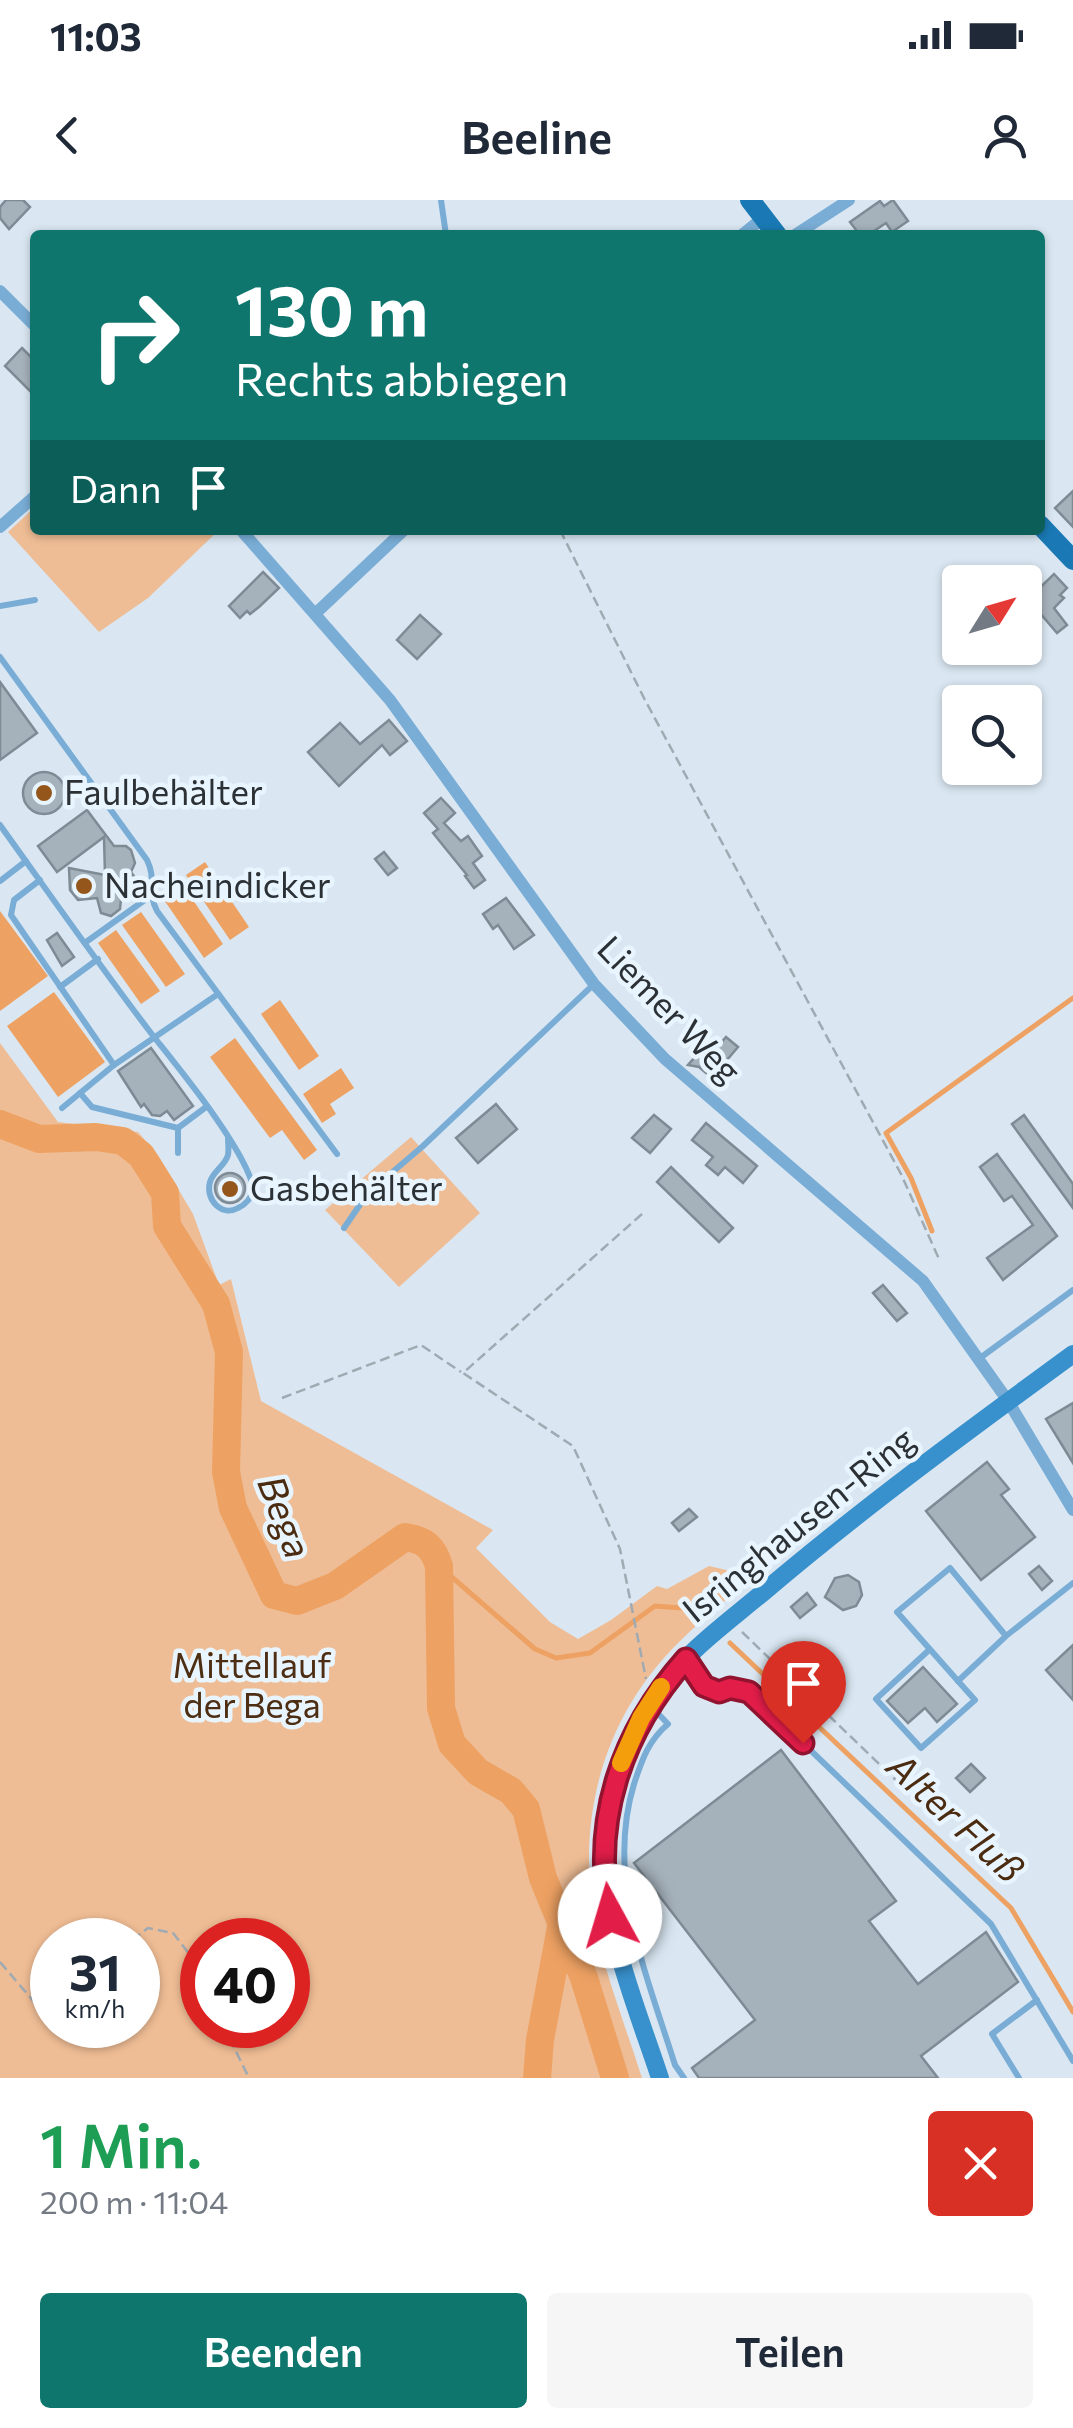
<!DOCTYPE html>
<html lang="de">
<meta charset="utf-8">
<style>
:root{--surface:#fff;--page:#f6f6f7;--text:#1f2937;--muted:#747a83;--accent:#0f766e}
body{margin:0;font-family:Commissioner,sans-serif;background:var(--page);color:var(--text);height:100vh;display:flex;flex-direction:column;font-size:38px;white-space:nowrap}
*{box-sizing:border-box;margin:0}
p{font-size:32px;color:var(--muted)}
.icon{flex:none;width:55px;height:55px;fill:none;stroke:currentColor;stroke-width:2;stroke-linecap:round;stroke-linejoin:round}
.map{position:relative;height:1878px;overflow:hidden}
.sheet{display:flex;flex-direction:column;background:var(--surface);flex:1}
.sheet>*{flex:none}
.hud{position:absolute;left:30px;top:30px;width:1015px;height:305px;border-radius:10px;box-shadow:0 2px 8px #0004;background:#0f766e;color:#fff;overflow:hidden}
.needle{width:65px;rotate:53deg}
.fabs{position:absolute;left:942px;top:365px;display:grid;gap:20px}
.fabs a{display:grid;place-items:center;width:100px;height:100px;border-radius:10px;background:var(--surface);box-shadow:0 2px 8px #0004;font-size:50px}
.speed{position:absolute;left:30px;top:1718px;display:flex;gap:20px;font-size:50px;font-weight:700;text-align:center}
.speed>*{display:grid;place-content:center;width:130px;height:130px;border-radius:50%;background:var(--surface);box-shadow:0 2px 8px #0004;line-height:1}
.speed small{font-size:25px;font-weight:400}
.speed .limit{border:15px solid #d22;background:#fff;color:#111}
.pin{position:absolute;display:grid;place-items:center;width:85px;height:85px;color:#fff;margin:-102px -42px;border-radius:50% 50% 50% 0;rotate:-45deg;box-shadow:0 0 10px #0007}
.pin .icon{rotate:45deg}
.me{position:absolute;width:110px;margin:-55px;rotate:354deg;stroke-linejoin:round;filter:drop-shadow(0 0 8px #0008)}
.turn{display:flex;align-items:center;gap:35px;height:210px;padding:0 40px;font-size:45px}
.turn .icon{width:130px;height:130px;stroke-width:2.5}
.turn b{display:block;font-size:70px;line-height:85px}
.then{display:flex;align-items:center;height:95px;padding:0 40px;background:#0003;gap:20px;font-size:38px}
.round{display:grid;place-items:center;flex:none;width:105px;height:105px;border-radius:10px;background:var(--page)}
.head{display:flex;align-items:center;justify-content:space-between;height:170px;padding:0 40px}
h1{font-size:60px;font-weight:600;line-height:75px;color:#1e9e55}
.primary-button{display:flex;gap:20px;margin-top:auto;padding:20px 40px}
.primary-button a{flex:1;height:115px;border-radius:10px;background:var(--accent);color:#fff;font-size:40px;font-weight:600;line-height:115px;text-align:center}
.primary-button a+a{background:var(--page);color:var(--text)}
.status{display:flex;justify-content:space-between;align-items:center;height:70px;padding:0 50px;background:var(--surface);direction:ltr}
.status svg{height:28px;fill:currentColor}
header{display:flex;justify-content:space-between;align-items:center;height:130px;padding:0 40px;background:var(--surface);font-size:45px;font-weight:600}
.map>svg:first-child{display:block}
</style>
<div class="status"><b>11:03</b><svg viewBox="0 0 49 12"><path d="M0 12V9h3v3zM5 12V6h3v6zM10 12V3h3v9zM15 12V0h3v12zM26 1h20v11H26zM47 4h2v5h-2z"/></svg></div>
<header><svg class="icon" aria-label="back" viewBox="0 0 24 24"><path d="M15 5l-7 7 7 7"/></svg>Beeline<svg class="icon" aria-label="person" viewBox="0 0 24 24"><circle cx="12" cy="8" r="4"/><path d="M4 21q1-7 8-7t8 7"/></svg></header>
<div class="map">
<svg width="1073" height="1878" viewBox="0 0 1073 1878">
<rect width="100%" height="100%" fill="#dae7f2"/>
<g fill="#efbd95" fill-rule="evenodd">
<path d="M35,307v23h184l-71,68 -49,34 -91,-100z"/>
<path d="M0,843l58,79 80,10 20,23 35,59 26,71 12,-6 30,122 232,129 -17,18 74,74 28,17 33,-19 46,-34 10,3 42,-23 26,6 2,18c-25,22 -51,43 -73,68 -65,73 -87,170 -69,265 10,52 31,104 47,155h-642zM138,1740v85h-86v-85zM288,1740v85h-86v-85z"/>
<path d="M411,937l69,76 -81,74 -74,-77z"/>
</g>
<g fill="#eda162">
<path d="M205,662l44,65 -19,13 -44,-65z"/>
<path d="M182,684l41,60 -19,14 -42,-61z"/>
<path d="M0,711l48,65 -48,35z"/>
<path d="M141,712l44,62 -19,13 -44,-62z"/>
<path d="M116,730l44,61 -19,13 -43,-61z"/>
<path d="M54,792l51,70 -47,35 -51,-71z"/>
<path d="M280,800l39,56 -20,14 -38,-56z"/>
<path d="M235,838l82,112 -13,10 -22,-30 -12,8 -60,-81z"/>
<path d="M341,868l13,20 -24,16 6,10 -14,9 -19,-29z"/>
</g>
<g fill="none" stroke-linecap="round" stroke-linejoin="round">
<g stroke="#eda162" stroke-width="5">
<path d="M932,1031l-21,-53 -25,-45 187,-135"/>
<path d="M439,1366l96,83 21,9 34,-5 65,-47 27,2 16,10"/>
<path d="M730,1443l281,265 62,104"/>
</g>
<g stroke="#eda162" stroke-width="28">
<path d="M0,924l39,15 57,-2 27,4 18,14 24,38 2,33 49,78 13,48 -3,120 7,36 41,87 23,6 38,-15 70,-49c19,3 28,9 34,29l2,142 11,36 26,28 33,19 15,18 17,69 41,100 31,100"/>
<path d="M537,1878l3,-38 21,-113"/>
</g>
</g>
<g fill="#a5b1bb" stroke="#7f8b94" stroke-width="2.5">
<path d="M6,0h17l7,7 -21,22 -9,-11v-11z"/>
<path d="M893,0l15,21 -16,11 -6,-9 -18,12h-8l-10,-13 30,-21 4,5z"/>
<path d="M22,148l13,13v35l-30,-30z"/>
<path d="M1073,291v36l-18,-19z"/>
<path d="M263,372l16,16 -20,19 -9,7 -3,-3 -7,7 -11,-12z"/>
<path d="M1054,374l13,14 -7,7 4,3 -10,10 13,17 -10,8 -29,-34z"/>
<path d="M420,415l21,19 -24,25 -20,-19z"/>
<path d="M0,482l37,51 -37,27z"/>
<path d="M389,520l18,21 -17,14 -8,-10 -43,41 -31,-34 32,-29 20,21z"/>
<circle cx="44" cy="593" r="21"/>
<path d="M441,598l14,15 -11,10 17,18 7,-5 14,20 -9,7 12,17 -11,8 -9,-12 2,-1 -34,-42 5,-4 -14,-16z"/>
<path d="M87,610l27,36h12l5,4 4,13 -4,9 11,16 -8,11h-13l-1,10 -9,7 -10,-3 -4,-15 -19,2 -8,-10 -1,-22 36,7 -1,-38 -47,35 -19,-26z"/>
<path d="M384,652l13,16 -9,7 -13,-16z"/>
<path d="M506,698l28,37 -20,14 -16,-24 -5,4 -10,-15z"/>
<path d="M57,733l17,24 -12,9 -15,-26z"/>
<path d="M726,837l12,10 -16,19 -2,-2 -6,6 -3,-3 -5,6 -7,-6 -11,-2 17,-19 8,6z"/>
<path d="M151,848l42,58 -19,14 -7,-9 -7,5 -8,-1 -8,-11 -3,3 -23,-36z"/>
<path d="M496,904l21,25 -39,34 -22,-25z"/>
<path d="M654,915l17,14 -21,24 -18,-15z"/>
<path d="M1024,915l49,69v24l-61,-84z"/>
<path d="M706,923l51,43 -14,17 -18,-16 -7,8 -12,-10 7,-8 -21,-17z"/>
<path d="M997,954l60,82 -54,44 -16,-22 46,-33 -21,-29 -8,5 -24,-34z"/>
<path d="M671,967l62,61 -14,14 -62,-60z"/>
<circle cx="230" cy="988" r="15"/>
<path d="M883,1085l24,28 -10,8 -24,-28z"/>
<path d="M1073,1203v60l-27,-44z"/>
<path d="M987,1262l22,27 -8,6 34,42 -54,43 -55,-69z"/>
<path d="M689,1309l8,8 -18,14 -7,-8z"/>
<path d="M1039,1366l13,15 -10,9 -13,-16z"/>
<path d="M848,1375l11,7 3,13 -6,11 -13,4 -18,-13 10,-19z"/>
<path d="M807,1393l9,12 -16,13 -9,-11z"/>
<path d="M1073,1445v55l-27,-30z"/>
<path d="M923,1467l34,37 -20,18 -12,-14 -17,15 -21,-22z"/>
<path d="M781,1550l115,151 -27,20 49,63 68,-52 32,50 -97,74 17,22h-239l-7,-10 63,-48 -121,-157z"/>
<path d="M971,1564l14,14 -15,14 -14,-14z"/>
</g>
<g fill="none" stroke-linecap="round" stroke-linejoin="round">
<g stroke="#9faab2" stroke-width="2.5" stroke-dasharray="10 5" stroke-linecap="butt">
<path d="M560,330l85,170 256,474 38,85"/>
<path d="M642,1014l-179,159 110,73 47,103 26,130"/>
<path d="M282,1198l139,-53 40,27"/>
<path d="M742,1432l159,153"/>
<path d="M132,1740l16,-12 25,5 14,18 15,32"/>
<path d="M0,1762l35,41 17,9"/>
<path d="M223,1825l26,53"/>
</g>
<g stroke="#79add6" stroke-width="6">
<path d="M441,0l5,35"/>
<path d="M0,406l35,-6"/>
<path d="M0,457l147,203c10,20 -1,29 10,51l180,243"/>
<path d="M0,625c51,71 101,143 154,212 27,34 92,113 100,153 -4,8 -7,14 -16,18 -16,9 -33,-8 -28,-26 3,-11 15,-16 18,-27 1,-4 0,-13 0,-17"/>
<path d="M40,680l-26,20 -3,15 103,150"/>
<path d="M0,681l26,-20"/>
<path d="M86,742l63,-45"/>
<path d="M60,787l38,-28"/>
<path d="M80,893l12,14 86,21"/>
<path d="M62,908l52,-43 104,-71"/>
<path d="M178,953v-25l28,-21"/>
<path d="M344,1028l24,-35 55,-47 170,-161"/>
<path d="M980,1158l93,-68"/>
<path d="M1006,1436l-56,-68 -53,44 61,69 48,-45 67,-53"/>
<path d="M929,1450l-53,49 45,49 54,-48 -17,-19"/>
<path d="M686,1460c27,39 23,24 63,31l242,233 82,137"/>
<path d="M652,1507l16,17c-20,17 -26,36 -34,60 -29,95 13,191 41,281l9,13"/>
<path d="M1019,1878l-27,-44 45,-34"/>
</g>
<g stroke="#79add6" stroke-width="12">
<path d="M742,35l21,-17"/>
<path d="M795,35l54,-35"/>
<path d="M0,91l35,35"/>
<path d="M0,327l35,-31"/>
<path d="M241,330l149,170 204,284 71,75 258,222 85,120 65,109"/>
<path d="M316,413l88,-83"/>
</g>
<path stroke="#3890cc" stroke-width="18" d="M660,1878c-24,-73 -57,-149 -56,-227 1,-55 21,-111 52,-157 28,-41 72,-72 110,-104 98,-83 203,-160 307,-236"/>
<g stroke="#1a79b4" stroke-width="20">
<path d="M750,0l27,35"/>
<path d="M1040,325l33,35"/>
</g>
</g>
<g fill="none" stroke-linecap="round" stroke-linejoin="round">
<g stroke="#92132f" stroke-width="25">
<path id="route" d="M610,1716c-19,-96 12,-185 76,-257l18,27 15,6 11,-4 19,4 54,51"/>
</g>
<use href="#route" stroke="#e11d48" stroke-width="18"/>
<path stroke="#f59e0b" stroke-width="18" d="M621,1563l20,-45 20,-31"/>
</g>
<g fill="#94561a" stroke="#e8f5ff" stroke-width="4">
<circle cx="44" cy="593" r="10"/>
<circle cx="84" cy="686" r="10"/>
<circle cx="230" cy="989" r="10"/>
</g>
<g text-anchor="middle" stroke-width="9" stroke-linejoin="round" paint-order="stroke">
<g font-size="35" fill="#2c3135" stroke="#e8f5ff" text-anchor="start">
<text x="64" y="605">Faulbehälter</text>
<text x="104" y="698">Nacheindicker</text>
<text x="250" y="1001">Gasbehälter</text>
</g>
<g font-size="35" fill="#2c3135" stroke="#e8f5ff">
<text transform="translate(669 810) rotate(46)" y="12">Liemer Weg</text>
<text transform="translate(799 1325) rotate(-39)" y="12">Isringhausen-Ring</text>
</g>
<g font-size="35" fill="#4d2e13" stroke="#e8f5ff">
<text x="252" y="1478">Mittellauf<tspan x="252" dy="40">der Bega</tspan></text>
</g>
<g font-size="38" font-style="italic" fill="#4b2c11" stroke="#e8f5ff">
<text transform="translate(284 1317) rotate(69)" y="13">Bega</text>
<text transform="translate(955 1618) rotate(43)" y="13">Alter Fluß</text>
</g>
</g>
</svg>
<div class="fabs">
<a><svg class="needle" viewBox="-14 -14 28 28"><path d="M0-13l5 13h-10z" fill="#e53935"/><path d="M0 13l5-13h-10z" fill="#747a83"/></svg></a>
<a><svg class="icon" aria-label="search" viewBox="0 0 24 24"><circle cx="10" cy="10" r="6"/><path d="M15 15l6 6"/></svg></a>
</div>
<div class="speed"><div>31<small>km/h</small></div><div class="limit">40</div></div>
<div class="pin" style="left:803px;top:1543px;background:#d93025"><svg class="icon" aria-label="arrive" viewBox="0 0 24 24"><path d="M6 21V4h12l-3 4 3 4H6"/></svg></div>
<svg class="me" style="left:610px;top:1716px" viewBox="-20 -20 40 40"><circle r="19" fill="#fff"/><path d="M0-13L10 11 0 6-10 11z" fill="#e11d48"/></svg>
<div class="hud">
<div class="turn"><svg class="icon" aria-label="right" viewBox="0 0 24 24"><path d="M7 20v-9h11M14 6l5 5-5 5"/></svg><div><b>130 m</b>Rechts abbiegen</div></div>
<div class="then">Dann<svg class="icon" aria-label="arrive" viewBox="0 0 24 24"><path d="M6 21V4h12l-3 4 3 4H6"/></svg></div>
</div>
</div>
<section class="sheet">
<div class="head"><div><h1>1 Min.</h1><p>200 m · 11:04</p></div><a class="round" style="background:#d93025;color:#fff"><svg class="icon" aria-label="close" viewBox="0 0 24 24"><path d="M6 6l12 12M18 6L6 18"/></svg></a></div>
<div class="primary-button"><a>Beenden</a><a>Teilen</a></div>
</section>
